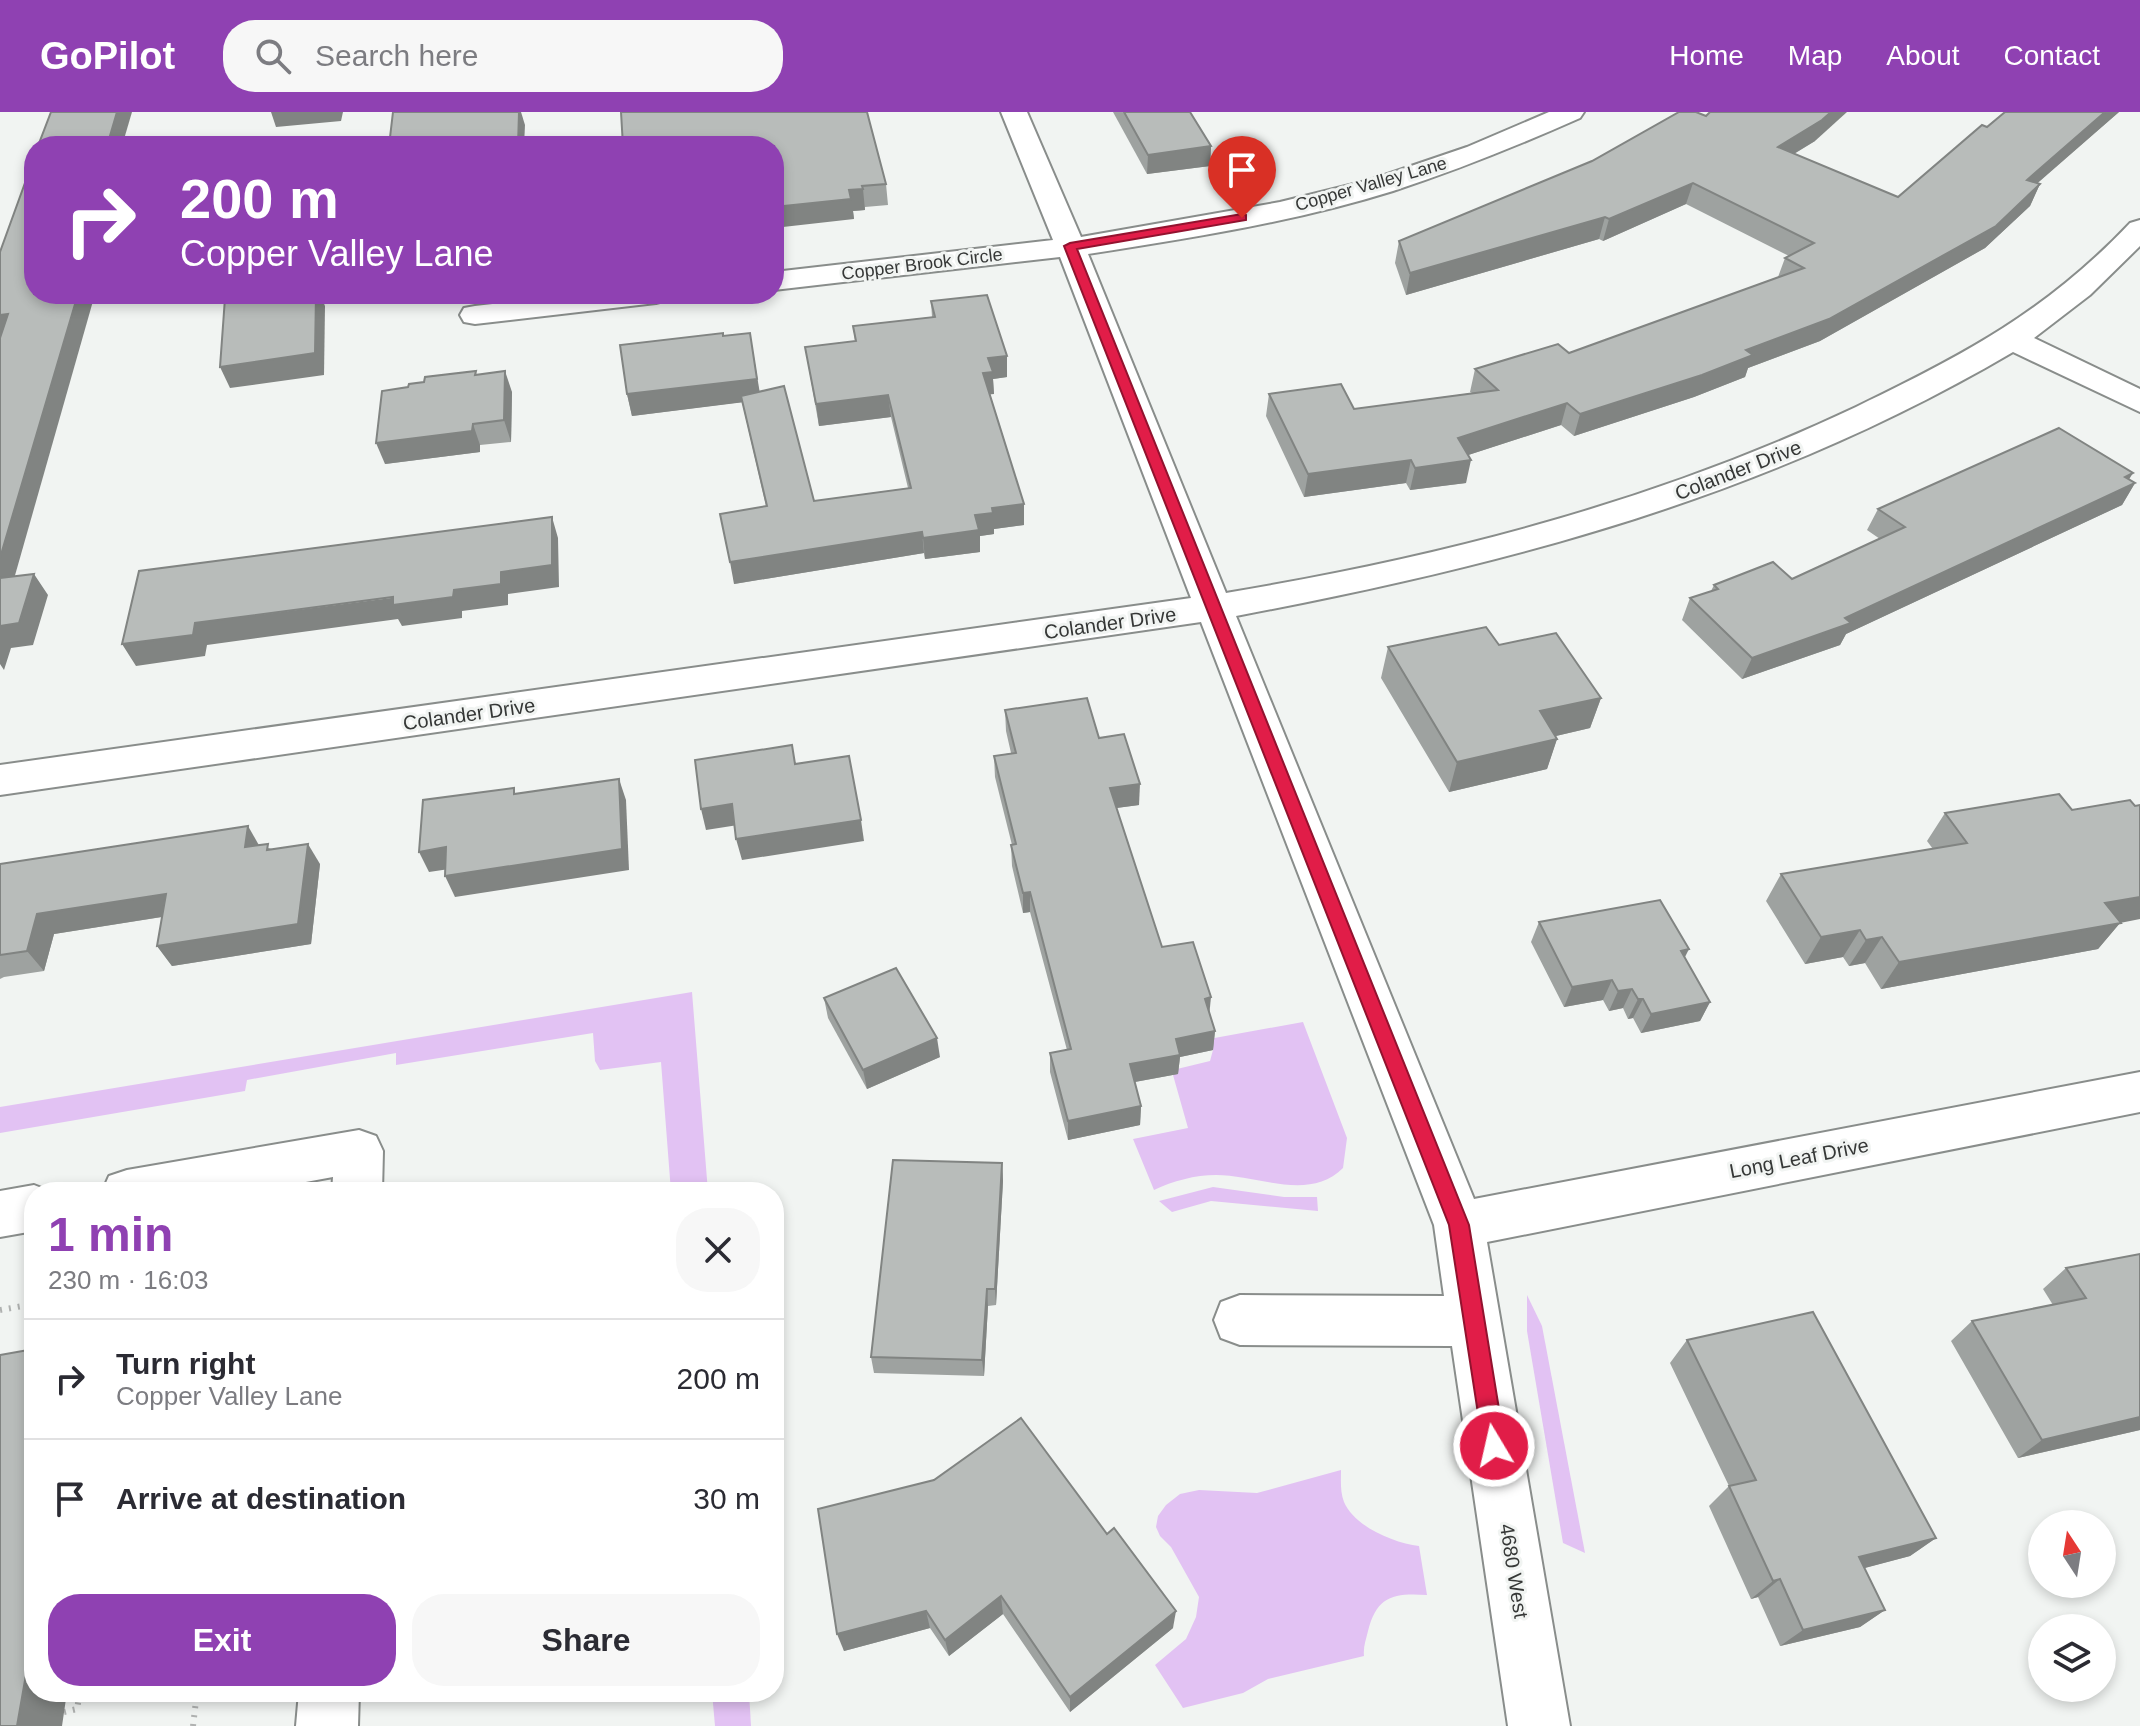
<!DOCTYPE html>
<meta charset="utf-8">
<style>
:root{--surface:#fff;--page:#f7f7f7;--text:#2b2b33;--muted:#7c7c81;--line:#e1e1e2;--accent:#8f41b2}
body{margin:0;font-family:Helvetica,sans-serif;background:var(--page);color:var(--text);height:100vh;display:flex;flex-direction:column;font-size:30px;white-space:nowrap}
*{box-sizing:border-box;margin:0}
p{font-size:26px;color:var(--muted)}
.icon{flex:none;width:44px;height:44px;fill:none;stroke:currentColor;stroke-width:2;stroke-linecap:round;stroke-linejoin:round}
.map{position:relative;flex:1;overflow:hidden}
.drawer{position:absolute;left:24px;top:1070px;width:760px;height:520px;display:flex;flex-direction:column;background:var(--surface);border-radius:32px;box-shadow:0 4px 12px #0003}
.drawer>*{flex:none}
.top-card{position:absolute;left:24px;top:24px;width:760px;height:168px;border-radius:32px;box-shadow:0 4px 12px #0003;background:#8f41b2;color:#fff;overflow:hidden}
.needle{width:52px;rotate:348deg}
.fabs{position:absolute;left:2028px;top:1398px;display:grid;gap:16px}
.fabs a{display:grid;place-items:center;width:88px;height:88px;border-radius:50%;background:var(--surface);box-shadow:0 4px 12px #0003;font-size:40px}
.pin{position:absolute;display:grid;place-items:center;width:68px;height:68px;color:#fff;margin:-82px -34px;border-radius:50% 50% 50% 0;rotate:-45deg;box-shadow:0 0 8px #0007}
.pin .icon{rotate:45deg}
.me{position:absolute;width:88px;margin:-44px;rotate:351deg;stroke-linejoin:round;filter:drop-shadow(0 0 6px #0008)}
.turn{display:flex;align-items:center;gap:28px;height:168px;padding:0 24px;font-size:36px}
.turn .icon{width:104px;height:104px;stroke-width:2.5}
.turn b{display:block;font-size:56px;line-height:68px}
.round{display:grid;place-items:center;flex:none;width:84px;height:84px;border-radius:32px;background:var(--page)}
.summary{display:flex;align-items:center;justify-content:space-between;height:136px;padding:0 24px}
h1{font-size:48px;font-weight:700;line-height:60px;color:var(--accent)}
.primary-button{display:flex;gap:16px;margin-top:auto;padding:16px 24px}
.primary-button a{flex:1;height:92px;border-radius:32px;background:var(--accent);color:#fff;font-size:32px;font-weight:700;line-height:92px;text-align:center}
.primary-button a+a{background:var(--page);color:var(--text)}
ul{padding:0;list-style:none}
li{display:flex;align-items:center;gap:24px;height:120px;padding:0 24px;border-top:2px solid var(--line)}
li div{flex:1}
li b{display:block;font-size:30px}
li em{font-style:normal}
header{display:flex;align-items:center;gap:48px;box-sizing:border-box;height:112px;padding:0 40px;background:var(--accent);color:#fff}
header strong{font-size:38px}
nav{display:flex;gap:44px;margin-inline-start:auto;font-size:28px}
.search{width:560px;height:72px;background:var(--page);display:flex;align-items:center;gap:20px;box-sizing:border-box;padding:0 28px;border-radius:32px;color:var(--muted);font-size:30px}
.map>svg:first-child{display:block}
</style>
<header>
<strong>GoPilot</strong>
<div class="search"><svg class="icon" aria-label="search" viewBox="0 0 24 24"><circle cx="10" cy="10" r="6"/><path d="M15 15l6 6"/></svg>Search here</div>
<nav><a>Home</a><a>Map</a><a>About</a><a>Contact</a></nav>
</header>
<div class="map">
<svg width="2140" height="1614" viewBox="0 0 2140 1614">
<rect width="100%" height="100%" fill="#f1f4f2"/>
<g fill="#e2c2f3">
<path d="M692,880l16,200h-37l-10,-130 -61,8 -5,-9 -2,-28 -197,32v-12l-149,27 -2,11 -245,42v-26z"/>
<path d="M1303,910l44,116 -4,30c-34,34 -85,7 -127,7 -21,0 -43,6 -62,15l-21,-51 55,-11 -15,-53 4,-6 33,-8 3,-11 -4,-11z"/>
<path d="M1213,1075l71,10h33l1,14 -107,-10 -39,11 -13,-11z"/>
<path d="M1527,1183l15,31 43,227 -22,-10 -36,-212z"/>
<path d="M1341,1358c0,10 -1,22 3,32 11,25 50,41 75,44l8,49c-34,-2 -50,1 -59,36 -2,9 -5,16 -4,25l-96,23 -25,14 -60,15 -28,-43 31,-26 10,-22 3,-20 -28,-50 -11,-11 -4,-9 2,-11 8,-11 14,-11 19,-4 58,3z"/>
<path d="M712,1580h37l2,34h-36z"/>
</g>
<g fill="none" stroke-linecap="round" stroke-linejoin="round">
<g stroke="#898d8b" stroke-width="4">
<g id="minor">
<path d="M1001,0h26l54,125 199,-35 90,-22 97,-33 82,-35h35l-4,6c-61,27 -123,52 -187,73 -99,31 -203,47 -305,63l138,339c220,-37 429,-91 630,-186 108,-52 191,-96 274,-184l10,-3v26l-50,49 -56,43 106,51v23l-127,-60c-245,144 -501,212 -777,264l238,583 666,-127v40l-653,130 83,484h-62l-56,-380 -212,-1 -19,-7 -7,-18 7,-18 19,-7 204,1 -10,-71 -233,-603 -1201,173v-30l1191,-167 -131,-341 -286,33v-18l279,-32z"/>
<path d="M577,182h94l-4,6 -11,3 -181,21 -11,-2 -4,-7 4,-7 11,-2z"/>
<path d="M359,1018l17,6 7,15 -1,41h-50l1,-15 -82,15h-149l7,-16 18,-6z"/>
<path d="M34,1073l18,7h-18v39l-34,6v-46z"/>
<path d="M299,1580h60l-1,34h-62z"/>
</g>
</g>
<g stroke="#afb1b0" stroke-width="6" stroke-dasharray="2 7" stroke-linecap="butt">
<path d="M0,1198l34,-6"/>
<path d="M64,1600l13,-3 3,-17"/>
<path d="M193,1614l4,-34"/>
</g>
<use href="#minor" fill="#fff" fill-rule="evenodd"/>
</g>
<g fill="#9ea2a0">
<path d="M1113,0h77l21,34 -1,20 -63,8z"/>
<path d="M2005,0h114l-82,71 3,1 -10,22 -45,42 -165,93 -72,27 -3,9 -51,20 -120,39 -13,-11 -93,30 -2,28 -56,7 -4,-7 -102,14 -38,-81 3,-22 85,15 118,-16 -2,-1 5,-23 94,-16 209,-76 7,-19 4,-2 -103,-52 -83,37 -4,-2 -193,56 -11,-32 4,-22 307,-125 109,25 -21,13 104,43z"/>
<path d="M774,34l112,38 2,21 -23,2v3l-12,1 1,8z"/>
<path d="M931,189l76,55v21l-14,2 1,15h-4l34,110v21l-30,4v5l-14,2v16l-55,7 -1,-6 -190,31 32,-78 -24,-104 -110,14 -5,-22 96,-58 27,-3 9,59 55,109 94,-13 -17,-71 -72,9 -14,-79 50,-6 -2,-15 79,-9z"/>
<path d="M477,262l35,18 -1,50 -31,3v7l-95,12z"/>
<path d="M2129,368l6,3 -13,22 -276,129 -6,11 -98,34 -60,-59 8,-22 21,-7 3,-6 78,-6 88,-40 -13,-9 11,-21z"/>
<path d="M1499,533l102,53 -11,30 -34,8 1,3 -10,30 -98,23 -68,-114 7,-31z"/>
<path d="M1005,598l94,28 40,67 -23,3 46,139 47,66 6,18 -2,19 -33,7 -2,17 -43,8 6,24 -1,19 -72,15 -18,-68v-19l17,-3 -37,-138 -7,1 -11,-47 -1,-21h1l-17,-68 -1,-21 17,-3 -5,-22z"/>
<path d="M1945,701l175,110 -22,26 -217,40 -16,-26 -16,3 -6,-9 -38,7 -39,-63 15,-27 152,-25 -6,-8z"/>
<path d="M259,733l61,19 -9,80 -139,22 -15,-20 5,-29 -108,17 -10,37 -40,6 -4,2v-115z"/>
<path d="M1539,810l146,36 25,44 -10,19 -59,12 -8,-15 -5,1 -5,-11 -14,3 -6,-11 -39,7 -33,-65z"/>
<path d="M824,886l116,59 -73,32 -39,-71z"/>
<path d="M1002,1051l1,18 -7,124 -8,1 -4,70 -110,-3 -3,-16z"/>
<path d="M2140,1142v176l-122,28 -67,-117 21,-20 81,-16 -10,-16 23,-21z"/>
<path d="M1687,1228l249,198 -26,18 -46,12 21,42 -25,17 -80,19 -22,-49 -7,2 -42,-93 20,-20 -59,-123z"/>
<path d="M818,1397l355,119 -103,84 -67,-98 -54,42 -19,-28 -86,23z"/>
</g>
<g fill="#818482">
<path d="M117,0h15l-10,34h-15z"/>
<path d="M271,0h72l-2,9 -65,6z"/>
<path d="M519,0h2l4,13 -1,21h-6z"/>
<path d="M1831,0h16l-32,29 -45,27 8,-21z"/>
<path d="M2105,0h14l-102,89 10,-21z"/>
<path d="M1211,34l-1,20 -63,8 1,-19z"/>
<path d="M1693,71l-7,21 -83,37 6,-22z"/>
<path d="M2040,72l-10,22 -45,42 -165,93 -72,27 -3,9 -51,20 -120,39 6,-22 166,-64z"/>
<path d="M863,77l2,21 -12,1 1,8 -80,9v-21l75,-17z"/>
<path d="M1605,105l-6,22 -193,56 4,-22z"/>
<path d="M78,182h17l-87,306 -8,-12v-30z"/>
<path d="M316,182h4l5,12 -1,69 -94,13 -10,-21z"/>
<path d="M8,202l-8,24v-23z"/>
<path d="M750,221l11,67 -129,16 -5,-22z"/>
<path d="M1007,244v21l-14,2 1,15 -10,1 -1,-22 5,-15z"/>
<path d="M505,259l7,21 -1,50 -7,-22z"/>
<path d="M888,283l3,22 -72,9 -3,-22z"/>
<path d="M1567,291l-6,22 -108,35 5,-22z"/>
<path d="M473,312l7,21v7l-95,12 -9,-21z"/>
<path d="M1411,348l-5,23 -102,14 4,-23z"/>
<path d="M1471,348l-5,23 -56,7 5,-22z"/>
<path d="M2133,361l-10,16 12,-6 -13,22 -276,129 -6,11 -98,34 10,-21 93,-40z"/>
<path d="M1024,392v21l-30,4v5l-14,2v16l-55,7 -2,-21 69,-30z"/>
<path d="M552,405l6,21 1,49 -51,7v11l-46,6v7l-60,8 -4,-7 -191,26 -2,11 -69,10 -14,-22 73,-21 259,-33 47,-18z"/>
<path d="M922,420l2,21 -190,31 -4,-22z"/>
<path d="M34,462l14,21 -15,50 -22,3 -7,22 -4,-6v-38z"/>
<path d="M1601,586l-11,30 -60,14 10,-31z"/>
<path d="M1557,627l-10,30 -98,23 8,-30z"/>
<path d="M619,667l7,21 3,70 -174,27 -10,-21z"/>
<path d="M1140,672l-1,21 -30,4 1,-21z"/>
<path d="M732,692l6,21 -32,5 -5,-21z"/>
<path d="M861,708l3,21 -122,19 -6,-21z"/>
<path d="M248,714l12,21h-15z"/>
<path d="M308,732l12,20 -9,80 -139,22 -15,-20z"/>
<path d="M446,735l10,21 -27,4 -10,-20z"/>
<path d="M1030,780v20l-7,1v-20z"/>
<path d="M166,782l14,20 -126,20 -10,37 -17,-20 10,-37z"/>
<path d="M2140,785v22l-20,4 -22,26 -217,40 18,-27 206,-59z"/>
<path d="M1860,818l-17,27 -38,7 16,-27z"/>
<path d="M1882,825l-17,26 -16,3 17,-26z"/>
<path d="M1689,837l-10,20 2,-18z"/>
<path d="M1612,868l-9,20 -39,7 8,-20z"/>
<path d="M1632,877l-9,19 -14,3 9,-20z"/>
<path d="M1211,885l-2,20 -4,-18z"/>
<path d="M1638,887h5l-10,19 -5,1z"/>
<path d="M1710,890l-10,19 -59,12 10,-19z"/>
<path d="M1215,919l-2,19 -33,7 -2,17 -49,9 1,-19 46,-25z"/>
<path d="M937,926l3,19 -73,32 -4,-19z"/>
<path d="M1141,994l-1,19 -72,15v-19z"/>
<path d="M1002,1051l1,18 -7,124 -1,-16z"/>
<path d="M987,1177l1,17 -4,70 -2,-16z"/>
<path d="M2140,1305v13l-122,28 24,-18z"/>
<path d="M1936,1426l-26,18 -75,20 24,-19z"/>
<path d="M1780,1467l-22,18 -7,2 22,-18z"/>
<path d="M1001,1484l2,18 -54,42 -4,-16z"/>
<path d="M1885,1498l-25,17 -80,19 23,-16z"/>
<path d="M926,1499l4,17 -86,23 -7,-17z"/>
<path d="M1176,1499l-3,17 -103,84v-15z"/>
<path d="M34,1550v30h33l-5,34h-45l11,-63z"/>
</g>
<g fill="#b8bcba" stroke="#818482" stroke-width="2">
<path d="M51,0h66l-10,34h-69z"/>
<path d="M393,0h126l-1,34h-129z"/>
<path d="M621,0h246l19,72 -24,2 1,3 -14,1 2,9 -77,8v-61h-151z"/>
<path d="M1124,0h66l21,34 -63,9z"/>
<path d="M1679,0h17l10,4 4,-4h121l-9,8 -44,27 120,50 84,-72 5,2 18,-15h100l-78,68 13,4 -44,42 -167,93 -83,31 7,5 -51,20 -122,39 -13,-11 -109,35 13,22 -56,8 -4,-8 -103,14 -39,-80 72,-10 13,25 144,-19 -23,-21 83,-25 11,9 235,-85 -19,-10 29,-15 -121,-60 -84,36 -4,-2 -195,56 -11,-32 193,-80z"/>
<path d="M34,46v136h44l-78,264v-220l8,-24 -8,1v-63z"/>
<path d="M250,182h66l-1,59 -95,14 5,-69z"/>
<path d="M987,183l20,61 -19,2 5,14 -10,1 41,131 -32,4 1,5 -18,2 4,15 -56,8 -1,-6 -192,30 -10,-48 47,-8 -26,-110 43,-10 30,115 97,-13 -23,-93 -72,9 -11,-57 51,-6 -3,-15 82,-9 -4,-16z"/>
<path d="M723,221v3l27,-3 7,46 -130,15 -7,-49z"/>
<path d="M476,259l-1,4 30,-4 -1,49 -31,4 -1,7 -96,12 6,-52 26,-4 1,-3 15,-2 1,-5z"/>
<path d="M2059,316l74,45 -8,4 10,6 -290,135 6,5 -99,35 -62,-60 28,-9 -4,-4 59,-23 19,17 113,-52 -27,-18z"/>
<path d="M552,405v48l-51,7v12l-47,6 -1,7 -60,8v-8l-198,26 -2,12 -71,9 17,-73z"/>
<path d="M34,462l-15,49 -19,3v-48z"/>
<path d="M1486,515l13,18 57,-12 45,65 -61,13 17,28 -100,23 -69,-115z"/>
<path d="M1087,586l12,40 25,-4 16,50 -30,4 52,159 31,-5 18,55 -6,2 10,32 -39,8 4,16 -50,9 11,42 -73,15 -18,-68 21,-4 -41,-157 -7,1 -12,-48 5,-1 -22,-88 22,-3 -11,-43z"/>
<path d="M792,633l3,19 54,-8 12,64 -125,19 -4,-35 -31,5 -6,-49z"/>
<path d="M619,667l3,70 -177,27 1,-29 -27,5 4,-52 91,-12v6z"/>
<path d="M2059,682l13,16 58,-10 5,6 5,-1v92l-35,6 16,20 -222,39 -17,-25 -16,3 -6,-10 -39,7 -40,-63 186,-31 -22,-30z"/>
<path d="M248,714l-3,21 23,-3 -1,6 41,-6 -10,80 -141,22 9,-52 -129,20 -10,37 -27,4v-91z"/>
<path d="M1660,788l29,49 -8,2 29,51 -59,12 -8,-15h-5l-6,-10 -14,2 -6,-11 -40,7 -33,-65z"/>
<path d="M896,856l41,70 -74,32 -39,-72z"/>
<path d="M893,1048l109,3 -7,126h-8l-5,71 -111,-3z"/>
<path d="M2140,1142v163l-98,23 -70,-119 114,-23 -20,-30z"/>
<path d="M1813,1200l123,226 -77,19 26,53 -82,20 -23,-51 -7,2 -44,-95 27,-6 -69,-140z"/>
<path d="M34,1237v313l-6,1 -11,63h-17v-371z"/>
<path d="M1021,1306l86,116 7,-6 62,83 -106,86 -69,-101 -56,44 -19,-29 -89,23 -19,-125 116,-29z"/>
</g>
<path fill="#e11d48" stroke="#92132f" stroke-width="2" d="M1242,102l4,1v5l-169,29 392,976 36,221 -3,8 -8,3 -8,-3 -3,-8 -34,-221 -385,-979 6,-3z"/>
<g text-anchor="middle" stroke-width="6" stroke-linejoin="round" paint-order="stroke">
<g font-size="18" fill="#363837" stroke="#f1f4f2">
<text transform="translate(1371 72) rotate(-16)" y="6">Copper Valley Lane</text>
<text transform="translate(922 152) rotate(-7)" y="6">Copper Brook Circle</text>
</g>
<g font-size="20" fill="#363837" stroke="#f1f4f2">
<text transform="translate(1738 358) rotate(-21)" y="7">Colander Drive</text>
<text transform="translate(1110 511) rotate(-8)" y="7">Colander Drive</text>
<text transform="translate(469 602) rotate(-8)" y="7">Colander Drive</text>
<text transform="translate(1799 1046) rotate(-11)" y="7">Long Leaf Drive</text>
<text transform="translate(1514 1459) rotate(81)" y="7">4680 West</text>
</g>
</g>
</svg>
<div class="fabs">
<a><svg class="needle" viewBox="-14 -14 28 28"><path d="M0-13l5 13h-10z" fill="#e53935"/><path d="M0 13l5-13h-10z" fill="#7c7c81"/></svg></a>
<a><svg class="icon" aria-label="layers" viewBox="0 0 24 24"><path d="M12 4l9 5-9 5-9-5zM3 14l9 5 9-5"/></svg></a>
</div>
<div class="pin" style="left:1242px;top:106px;background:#d93025"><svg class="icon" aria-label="arrive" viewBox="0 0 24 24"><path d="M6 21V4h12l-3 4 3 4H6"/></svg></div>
<svg class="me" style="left:1494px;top:1334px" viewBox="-20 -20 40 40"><circle r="17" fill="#e11d48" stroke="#fff" stroke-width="3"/><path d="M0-11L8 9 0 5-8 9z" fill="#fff"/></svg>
<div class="top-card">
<div class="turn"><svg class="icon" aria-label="right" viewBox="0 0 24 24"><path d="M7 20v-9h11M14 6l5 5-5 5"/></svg><div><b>200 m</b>Copper Valley Lane</div></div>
</div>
<section class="drawer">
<div class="summary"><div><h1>1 min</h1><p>230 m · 16:03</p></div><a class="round"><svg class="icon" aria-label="close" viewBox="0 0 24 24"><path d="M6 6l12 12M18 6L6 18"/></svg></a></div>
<ul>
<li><svg class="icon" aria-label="right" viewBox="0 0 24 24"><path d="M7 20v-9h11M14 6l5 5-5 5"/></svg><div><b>Turn right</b><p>Copper Valley Lane</p></div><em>200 m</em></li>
<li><svg class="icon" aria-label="arrive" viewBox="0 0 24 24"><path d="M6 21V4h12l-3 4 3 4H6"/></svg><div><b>Arrive at destination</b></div><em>30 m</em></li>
</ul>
<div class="primary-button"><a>Exit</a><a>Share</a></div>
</section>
</div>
